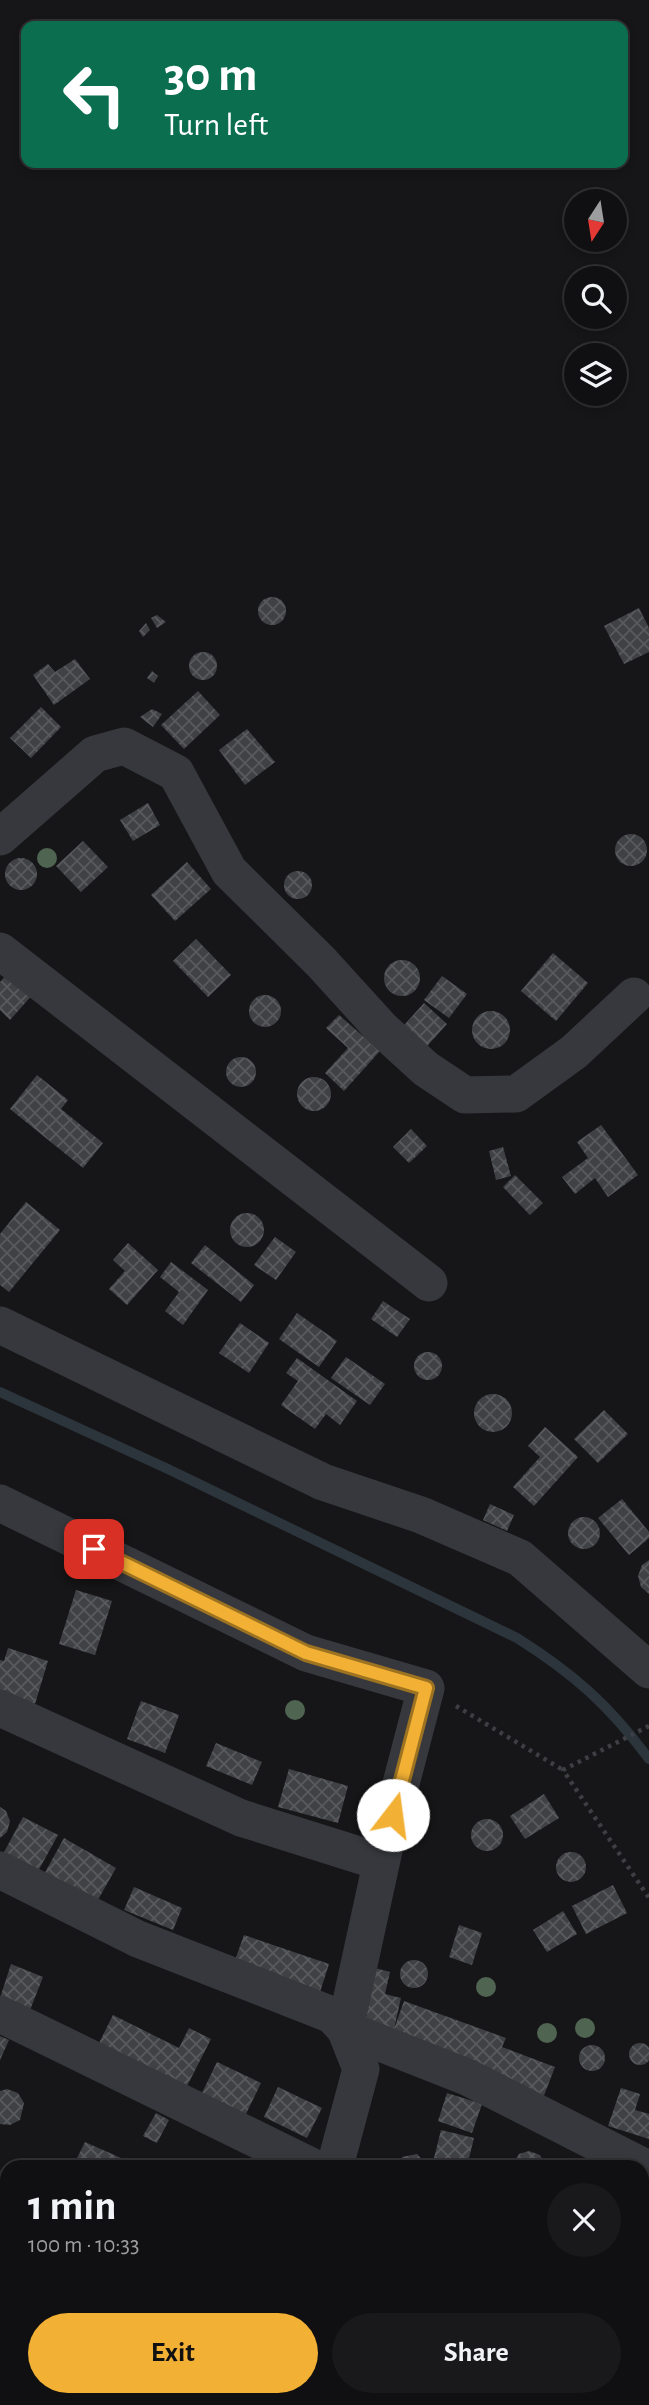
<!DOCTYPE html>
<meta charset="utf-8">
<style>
:root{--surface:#101012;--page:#19191b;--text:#f1f3f6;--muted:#9c9d9f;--line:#303032;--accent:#f2b134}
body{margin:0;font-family:"Alegreya Sans",sans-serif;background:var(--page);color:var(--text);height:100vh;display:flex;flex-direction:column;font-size:26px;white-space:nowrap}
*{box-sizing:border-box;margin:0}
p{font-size:23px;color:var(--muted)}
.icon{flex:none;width:38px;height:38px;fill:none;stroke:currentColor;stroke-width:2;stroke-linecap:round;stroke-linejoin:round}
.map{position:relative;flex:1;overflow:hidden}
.sheet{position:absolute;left:0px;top:2160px;width:649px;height:247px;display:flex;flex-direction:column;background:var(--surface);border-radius:21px 21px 0 0;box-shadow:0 4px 10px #0003,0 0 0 2px var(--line)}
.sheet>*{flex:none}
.top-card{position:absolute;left:21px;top:21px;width:607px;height:147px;border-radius:14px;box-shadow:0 4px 10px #0003,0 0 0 2px var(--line);background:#0b6e4f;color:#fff;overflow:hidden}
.needle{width:46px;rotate:192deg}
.controls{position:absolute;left:564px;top:189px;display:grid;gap:14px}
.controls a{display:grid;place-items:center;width:63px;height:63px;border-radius:50%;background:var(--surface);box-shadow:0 4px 10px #0003,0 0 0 2px var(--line);font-size:35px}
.pin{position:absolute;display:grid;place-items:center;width:60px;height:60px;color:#fff;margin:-30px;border-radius:14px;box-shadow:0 4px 10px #0006}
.me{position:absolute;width:77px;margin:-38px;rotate:15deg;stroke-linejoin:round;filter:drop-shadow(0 0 5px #0008)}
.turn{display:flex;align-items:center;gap:24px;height:147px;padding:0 28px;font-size:32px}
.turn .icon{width:91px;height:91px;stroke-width:2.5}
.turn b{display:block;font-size:49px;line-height:60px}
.round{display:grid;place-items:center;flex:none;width:74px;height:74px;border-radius:37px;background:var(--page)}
.headline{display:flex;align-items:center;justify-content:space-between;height:119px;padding:0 28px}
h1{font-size:42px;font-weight:600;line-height:52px}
.primary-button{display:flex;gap:14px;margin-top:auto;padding:14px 28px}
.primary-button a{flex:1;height:80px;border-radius:42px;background:var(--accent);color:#111;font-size:28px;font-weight:600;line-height:80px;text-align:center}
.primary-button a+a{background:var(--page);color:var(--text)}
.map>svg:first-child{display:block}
</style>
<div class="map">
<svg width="649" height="2405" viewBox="0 0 649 2405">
<defs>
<pattern id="building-cross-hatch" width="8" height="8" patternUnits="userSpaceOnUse" patternTransform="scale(1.75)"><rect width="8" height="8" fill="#404145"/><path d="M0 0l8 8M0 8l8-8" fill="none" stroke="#595a5e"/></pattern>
</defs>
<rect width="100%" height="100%" fill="#161618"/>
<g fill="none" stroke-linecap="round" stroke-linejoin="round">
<path stroke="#2c353c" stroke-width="10" d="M0,1392l168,77 349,169c57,36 92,67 132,121"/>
</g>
<g fill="url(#building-cross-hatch)">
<circle cx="272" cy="611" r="14"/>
<path d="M639,608l10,20v24l-25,12 -20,-38z"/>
<path d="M157,615l9,7 -9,6 -6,-10z"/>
<path d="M146,623l4,7 -7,7 -4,-6z"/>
<circle cx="203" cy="666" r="14"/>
<path d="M75,659l15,20 -36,26 -21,-30 15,-11 7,8z"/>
<path d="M152,671l6,5 -4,7 -7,-5z"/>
<path d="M198,691l22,24 -36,34 -23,-24z"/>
<path d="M41,707l20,20 -30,31 -21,-20z"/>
<path d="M152,709l10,5 -9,13 -13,-10z"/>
<path d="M247,729l28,33 -30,23 -26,-35z"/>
<path d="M148,803l12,22 -27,16 -13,-21z"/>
<circle cx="631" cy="850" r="16"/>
<path d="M83,841l25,26 -27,25 -25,-26z"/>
<circle cx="21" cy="874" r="16"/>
<path d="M187,862l24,27 -36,32 -24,-26z"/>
<circle cx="298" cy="885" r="14"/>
<path d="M196,939l35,36 -23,22 -35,-36z"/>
<path d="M553,953l35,30 -32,38 -35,-30z"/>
<circle cx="402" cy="978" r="18"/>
<path d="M10,971l24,22 -24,27 -10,-10v-28z"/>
<path d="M442,976l25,18 -18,24 -25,-18z"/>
<circle cx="265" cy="1011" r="16"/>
<path d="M424,1003l23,21 -27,30 -23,-21z"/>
<circle cx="491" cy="1030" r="19"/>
<path d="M339,1015l41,36 -36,40 -19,-18 23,-25 -22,-20z"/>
<circle cx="241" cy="1072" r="15"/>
<path d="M37,1075l31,25 -7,9 42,34 -20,25 -73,-59z"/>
<circle cx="314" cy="1094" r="17"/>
<path d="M601,1125l37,50 -30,22 -13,-19 -20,16 -13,-17 26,-19 -11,-16z"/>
<path d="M411,1129l16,17 -18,17 -16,-16z"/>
<path d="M503,1147l8,29 -15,4 -7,-29z"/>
<path d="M515,1175l28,28 -13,12 -27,-28z"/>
<path d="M26,1202l34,28 -51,62 -9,-7v-51z"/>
<circle cx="247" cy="1230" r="17"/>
<path d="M275,1237l21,15 -20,28 -22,-15z"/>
<path d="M128,1243l30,27 -31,35 -18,-16 16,-18 -12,-11z"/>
<path d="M205,1245l49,40 -13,17 -50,-39z"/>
<path d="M171,1262l37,28 -25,35 -18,-14 14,-19 -19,-15z"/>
<path d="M383,1301l27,18 -13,18 -26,-18z"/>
<path d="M297,1313l40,28 -18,26 -40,-28z"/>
<path d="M240,1323l29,20 -20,30 -30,-20z"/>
<circle cx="428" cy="1366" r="14"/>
<path d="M346,1357l39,27 -15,21 -39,-27z"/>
<path d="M297,1358l60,43 -17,24 -14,-11 -11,15 -34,-24 17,-24 -12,-8z"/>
<circle cx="493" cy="1413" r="19"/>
<path d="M604,1410l24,24 -30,29 -24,-24z"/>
<path d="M545,1427l33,30 -44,49 -21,-19 27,-30 -12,-11z"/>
<path d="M622,1499l27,33v6l-20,17 -31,-37z"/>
<path d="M490,1504l24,11 -7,16 -24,-11z"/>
<circle cx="584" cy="1533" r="16"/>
<path d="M649,1560v34l-8,-7 -3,-11 4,-11z"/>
<path d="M76,1590l36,11 -17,54 -36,-11z"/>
<path d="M8,1648l40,13 -13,43 -35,-11v-33l4,1z"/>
<path d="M141,1701l38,14 -14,38 -38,-14z"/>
<path d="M216,1743l46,19 -10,23 -46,-19z"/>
<path d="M289,1769l59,17 -10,37 -60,-16z"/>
<path d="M544,1794l15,24 -34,21 -15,-23z"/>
<path d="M0,1807l6,4 4,10 -3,11 -7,6z"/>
<path d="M23,1817l35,18 -21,38 -34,-19z"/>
<circle cx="487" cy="1835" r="16"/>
<path d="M64,1838l52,30 -21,37 -52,-29z"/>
<circle cx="571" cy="1867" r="15"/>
<path d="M613,1885l14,28 -41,21 -14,-28z"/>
<path d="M134,1887l48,21 -9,22 -49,-20z"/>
<path d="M563,1911l14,23 -30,18 -14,-22z"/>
<path d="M459,1925l23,8 -10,32 -23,-8z"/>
<path d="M244,1935l85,29 -9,28 -86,-29z"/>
<circle cx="414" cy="1974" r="14"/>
<path d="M11,1964l32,13 -13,33 -30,-12z"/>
<path d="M375,1968l15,4 -5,22 16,4 -7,31 10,-28 102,37 -4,9 53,20 -12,31 -182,-74z"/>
<path d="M113,2015l66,33 10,-20 22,11 -24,47 -88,-43z"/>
<path d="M0,2036l9,4 -9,20z"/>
<circle cx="640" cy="2054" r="11"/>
<circle cx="592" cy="2058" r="13"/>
<path d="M217,2062l44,21 -15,31 -44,-21z"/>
<path d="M278,2087l44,21 -15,30 -43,-21z"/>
<path d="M621,2088l19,6 -5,16 14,4v25l-41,-13z"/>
<path d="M7,2089l11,4 6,10 -4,17 -10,5 -10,-1v-33z"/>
<path d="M447,2093l35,11 -10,29 -34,-12z"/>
<path d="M156,2113l13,7 -12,23 -14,-7z"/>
<path d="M441,2130l33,8 -7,28h-35z"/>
<path d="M85,2142l45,20 -2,4h-55z"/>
<path d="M529,2151l11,4 6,11h-34l7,-12z"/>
<path d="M417,2154l11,12h-31l5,-9z"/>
<path d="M642,2336l7,1 -2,19h-5z"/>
<path d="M0,2362l7,3v14l-7,17z"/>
<path d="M54,2399h14l14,6h-30z"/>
<path d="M96,2399h22l-2,6h-22z"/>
<path d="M124,2399h22l-2,6h-23z"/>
<path d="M344,2399h54l21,5 -76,1z"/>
</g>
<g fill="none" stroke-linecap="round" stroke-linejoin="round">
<g stroke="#3d3f44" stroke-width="4.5" stroke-dasharray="3.5 5" stroke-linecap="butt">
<path d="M456,1706l107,64"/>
<path d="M649,1726l-86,44 86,128"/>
</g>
<g stroke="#37383d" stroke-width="37">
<path d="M0,837l95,-83 29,-8 52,27 53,98 92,91 61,67 44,40 39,26 51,-1 58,-42 60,-56"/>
<path d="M0,951l429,332"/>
<path d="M0,1325l323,157 98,33 99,43 129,112"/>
<path d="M0,1503l306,150 120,35 -40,153 -41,188 16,40 -26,97"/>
<path d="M0,1708l241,110 140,44"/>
<path d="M0,1870l138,69 194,76 13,14 122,48 175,89"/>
<path d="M0,2014l311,152"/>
<path d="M0,2208l7,3"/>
<path d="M642,2387l7,2"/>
<path d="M291,2405l1,-6"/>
</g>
</g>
<g fill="#506452">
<circle cx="47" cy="858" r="10"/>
<circle cx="295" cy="1710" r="10"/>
<circle cx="486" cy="1987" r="10"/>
<circle cx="585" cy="2028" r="10"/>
<circle cx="547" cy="2033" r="10"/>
</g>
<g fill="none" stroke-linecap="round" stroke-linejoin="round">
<g stroke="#9d7322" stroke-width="18">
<path id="route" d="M94,1549l212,104 120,35 -33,127"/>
</g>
<use href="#route" stroke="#f2b134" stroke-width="12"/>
</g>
</svg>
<div class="controls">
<a><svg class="needle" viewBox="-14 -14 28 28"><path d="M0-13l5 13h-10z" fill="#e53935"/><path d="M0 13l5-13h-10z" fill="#9c9d9f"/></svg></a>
<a><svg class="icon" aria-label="search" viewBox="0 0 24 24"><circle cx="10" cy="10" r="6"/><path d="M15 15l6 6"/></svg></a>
<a><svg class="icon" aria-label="layers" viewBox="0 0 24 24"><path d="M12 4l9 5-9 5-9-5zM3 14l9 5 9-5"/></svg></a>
</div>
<div class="pin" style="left:94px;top:1549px;background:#d93025"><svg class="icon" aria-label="arrive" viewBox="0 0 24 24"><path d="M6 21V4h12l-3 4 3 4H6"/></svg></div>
<svg class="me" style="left:393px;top:1815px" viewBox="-20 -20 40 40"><circle r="19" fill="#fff"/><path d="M0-13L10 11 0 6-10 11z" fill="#f2b134"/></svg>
<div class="top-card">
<div class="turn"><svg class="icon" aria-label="left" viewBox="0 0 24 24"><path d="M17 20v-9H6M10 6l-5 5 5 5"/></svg><div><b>30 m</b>Turn left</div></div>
</div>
<section class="sheet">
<div class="headline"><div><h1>1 min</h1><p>100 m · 10:33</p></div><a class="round"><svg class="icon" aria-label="close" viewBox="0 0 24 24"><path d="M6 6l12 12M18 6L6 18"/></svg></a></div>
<div class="primary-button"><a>Exit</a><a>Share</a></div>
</section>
</div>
